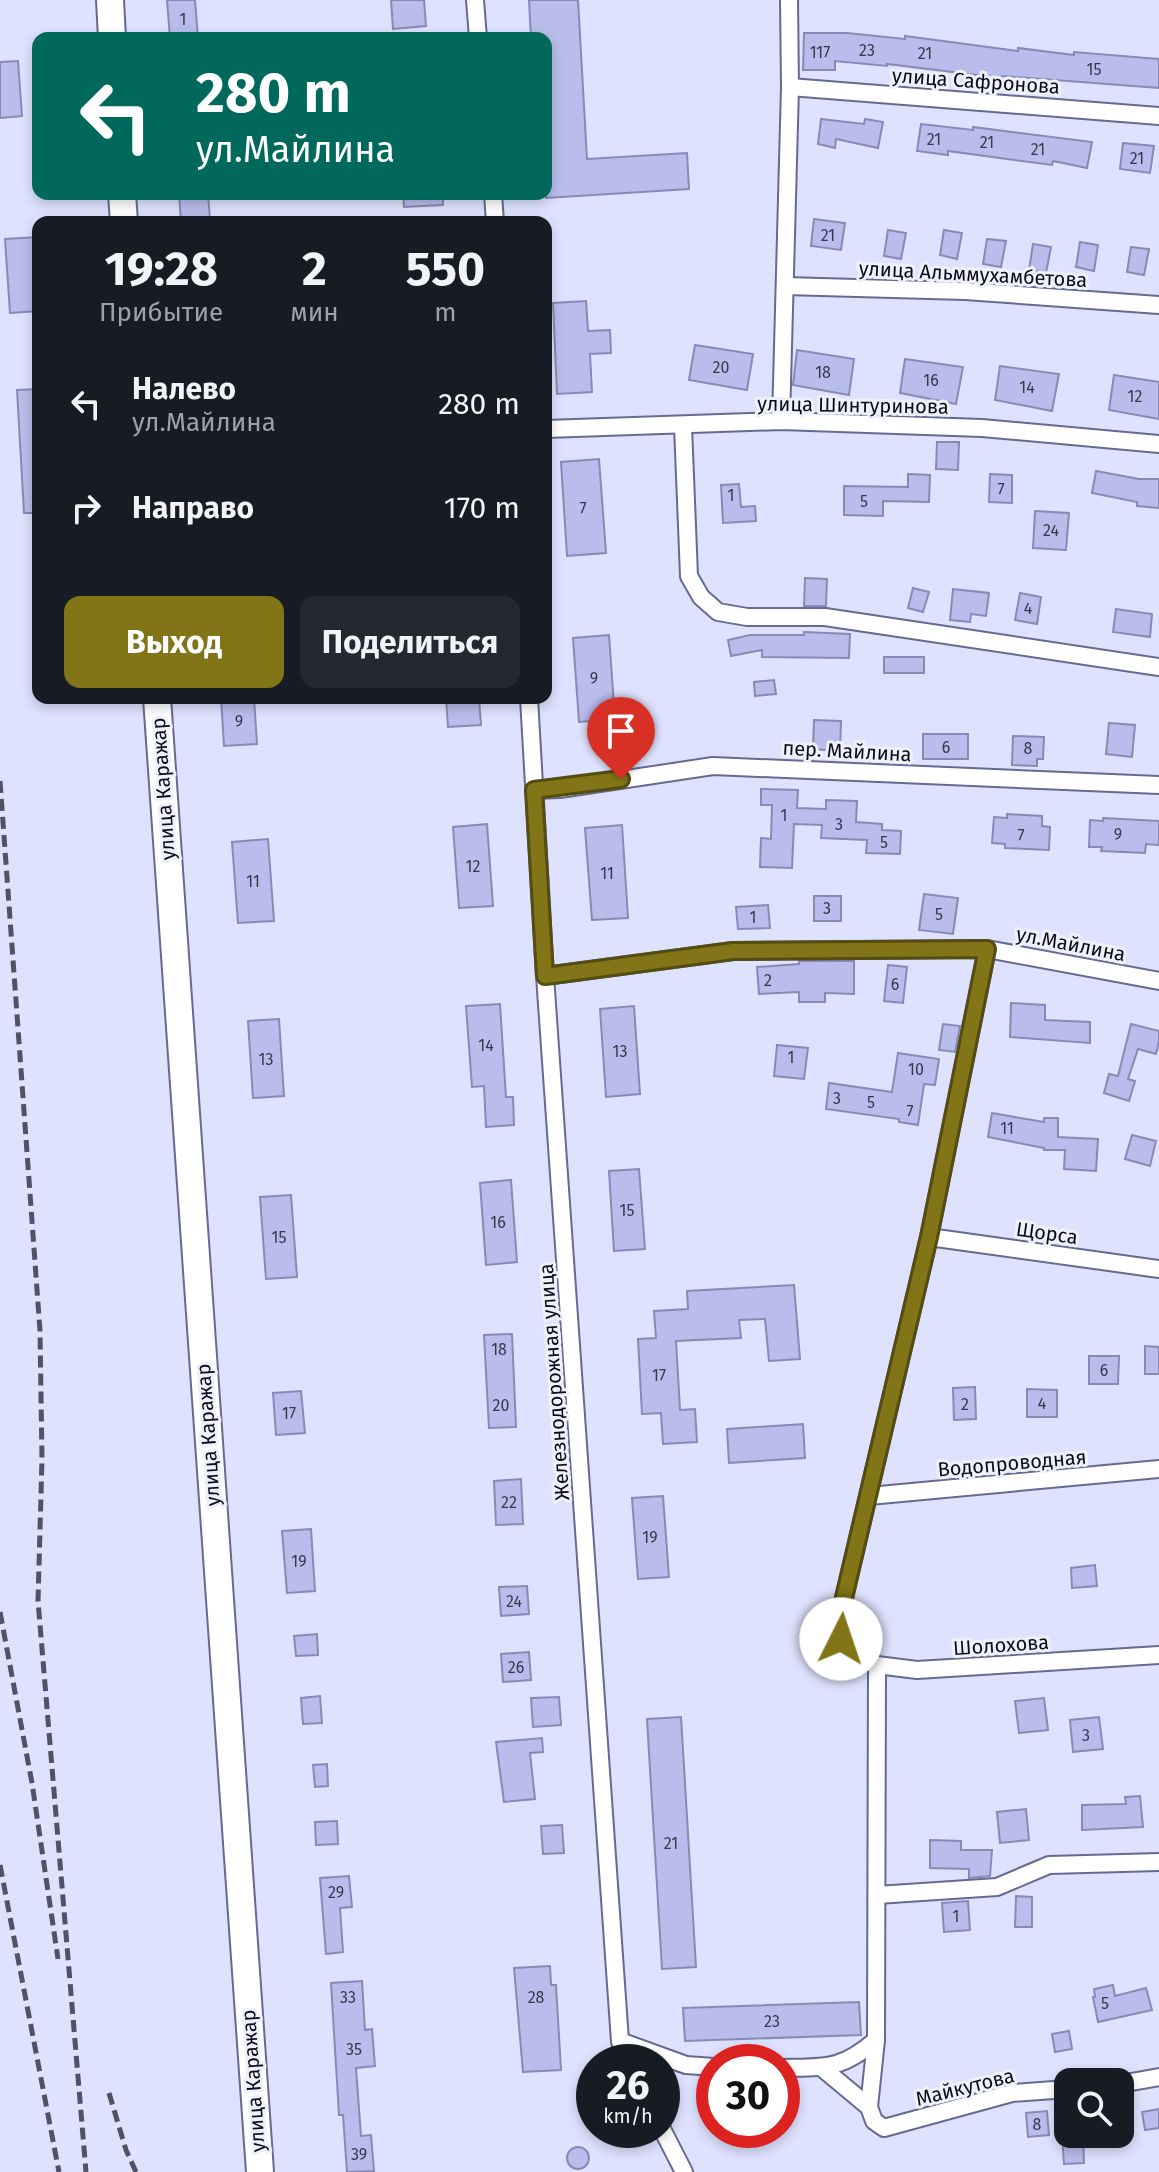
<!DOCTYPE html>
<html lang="ru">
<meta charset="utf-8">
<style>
:root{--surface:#171b24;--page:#242831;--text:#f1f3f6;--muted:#9ea1a6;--accent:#827518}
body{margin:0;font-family:"Fira Sans",sans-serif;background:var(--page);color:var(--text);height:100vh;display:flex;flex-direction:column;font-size:30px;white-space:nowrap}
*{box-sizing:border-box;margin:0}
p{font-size:26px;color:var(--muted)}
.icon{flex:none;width:44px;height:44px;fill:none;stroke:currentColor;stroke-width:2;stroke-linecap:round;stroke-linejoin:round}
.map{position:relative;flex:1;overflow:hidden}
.panel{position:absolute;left:32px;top:216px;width:520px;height:488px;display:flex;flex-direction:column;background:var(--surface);border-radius:16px;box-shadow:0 4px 12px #0003}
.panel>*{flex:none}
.banner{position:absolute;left:32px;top:32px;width:520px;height:168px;border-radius:16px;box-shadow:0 4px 12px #0003;background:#00695c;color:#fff;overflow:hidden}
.buttons{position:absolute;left:1054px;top:2068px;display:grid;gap:16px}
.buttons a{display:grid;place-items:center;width:80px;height:80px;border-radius:16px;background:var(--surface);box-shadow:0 4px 12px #0003;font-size:40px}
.speed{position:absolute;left:576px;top:2044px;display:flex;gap:16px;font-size:40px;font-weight:700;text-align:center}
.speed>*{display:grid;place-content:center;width:104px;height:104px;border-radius:50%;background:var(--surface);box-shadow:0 4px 12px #0003;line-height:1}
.speed small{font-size:20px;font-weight:400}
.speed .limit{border:12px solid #d22;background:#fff;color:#111}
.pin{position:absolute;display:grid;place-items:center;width:68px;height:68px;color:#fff;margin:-82px -34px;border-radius:50% 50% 50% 0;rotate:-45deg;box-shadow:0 0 8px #0007}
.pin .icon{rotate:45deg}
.me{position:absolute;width:88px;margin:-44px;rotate:4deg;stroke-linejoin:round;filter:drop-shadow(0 0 6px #0008)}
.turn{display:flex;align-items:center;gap:28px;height:168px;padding:0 32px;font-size:36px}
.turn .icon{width:104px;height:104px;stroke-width:2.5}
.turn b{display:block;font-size:56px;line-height:68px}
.eta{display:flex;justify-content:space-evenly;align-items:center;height:136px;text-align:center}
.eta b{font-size:48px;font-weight:700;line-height:56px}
.button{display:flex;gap:16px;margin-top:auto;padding:16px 32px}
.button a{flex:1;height:92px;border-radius:16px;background:var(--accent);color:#fff;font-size:32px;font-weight:700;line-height:92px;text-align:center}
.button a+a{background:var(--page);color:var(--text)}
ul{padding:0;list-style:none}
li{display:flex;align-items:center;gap:24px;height:104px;padding:0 32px}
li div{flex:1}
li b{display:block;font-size:30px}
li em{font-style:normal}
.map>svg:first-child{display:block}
</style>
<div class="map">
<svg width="1159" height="2172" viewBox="0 0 1159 2172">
<rect width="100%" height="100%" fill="#dfe2fe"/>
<g fill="#b9bdeb" stroke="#878ab5" stroke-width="2">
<path d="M167,0h28l3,37 -28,1z"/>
<path d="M391,0h33l2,26 -33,3z"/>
<path d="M529,0h49l9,159 100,-6 2,36 -143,9v-160h-15z"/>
<path d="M804,33h43l58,6v-3l113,15v-3l56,7v-3l85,7v29l-157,-12 -1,2 -114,-14v2l-52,-5v9h-32z"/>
<path d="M18,61l4,55 -22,2v-56z"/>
<path d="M821,119l43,5 1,-5 18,3 -5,26 -42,-9 -1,9 -17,-4z"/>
<path d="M921,124l52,6v-3l119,15 -5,26 -34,-7 -1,4 -104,-14v4l-31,-4z"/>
<path d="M1123,143l31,3 -4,27 -30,-4z"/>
<path d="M179,194h29l2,26 -29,2z"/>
<path d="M403,194h40v11l-39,2z"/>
<path d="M814,219l31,4 -4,27 -30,-4z"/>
<path d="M888,230l18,3 -5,26 -17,-3z"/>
<path d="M944,230l18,3 -5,26 -17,-4z"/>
<path d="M38,237v74l-28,2 -5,-74z"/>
<path d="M987,239l19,2 -5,26 -18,-3z"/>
<path d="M1080,242l18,3 -4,26 -18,-4z"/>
<path d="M1033,244l18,3 -5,26 -17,-3z"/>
<path d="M1131,247l18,2 -5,26 -17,-3z"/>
<path d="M586,301l2,30 22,-1 1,23 -21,1 2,38 -35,2 -4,-91z"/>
<path d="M695,345l58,9 -6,36 -58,-10z"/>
<path d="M797,350l57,9 -5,36 -56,-10z"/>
<path d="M905,359l58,8 -7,37 -56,-11z"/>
<path d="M1000,366l59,8 -7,37 -57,-11z"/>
<path d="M1114,375l45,7v37l-50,-9z"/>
<path d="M38,389v124h-14l-7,-123z"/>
<path d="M937,442h22l-1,28 -22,-1z"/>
<path d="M599,459l7,94 -39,3 -6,-94z"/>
<path d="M1096,471l43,8h20v29l-22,-2v-4l-45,-9z"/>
<path d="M908,474l22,1 -1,27 -46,-1v15l-39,-1v-29l64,1z"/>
<path d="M990,474l22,1v28l-23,-1z"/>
<path d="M739,484l2,23 14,-1 1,15 -33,2 -2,-38z"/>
<path d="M1035,511l34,2 -3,37 -33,-2z"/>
<path d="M805,578l22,1 -1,27h-22z"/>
<path d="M913,588l16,4 -6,20 -15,-4z"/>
<path d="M953,589l36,4 -3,23 -15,-2 -1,8 -20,-2z"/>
<path d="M1020,593l21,4 -4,27 -22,-4z"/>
<path d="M1116,609l36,5 -2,23 -37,-5z"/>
<path d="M804,632l46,2 -1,24 -87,-1v-7l-31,6 -3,-16 22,-5h54z"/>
<path d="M609,635l6,84 -36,3 -6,-84z"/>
<rect x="884" y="657" width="40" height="16"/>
<path d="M774,680l2,14 -21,2 -1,-14z"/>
<path d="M221,698h33l3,46 -33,2z"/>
<path d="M446,698h33l2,27 -33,2z"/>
<path d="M814,720l27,1 -1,30 -27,-2z"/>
<path d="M1109,723l26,2 -3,32 -26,-3z"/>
<rect x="923" y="734" width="45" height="25"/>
<path d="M1013,736l31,1 -1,22h-6v7l-25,-1z"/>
<path d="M761,789l37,1 -1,18 29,1v-9l31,1 -1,21 26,2v6l19,1 -1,23 -34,-1 1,-13 -46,-2 1,-13 -28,-1 -2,44 -32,-1 1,-29 10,1 1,-34h-11z"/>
<path d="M1007,814l35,2v10l8,1 -1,23 -44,-2v-4l-13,-1 2,-26 13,1z"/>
<path d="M1103,818l56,3v24l-13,-1 -1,9 -44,-2 1,-4h-13l1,-27 13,1z"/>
<path d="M487,824l6,82 -34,2 -6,-81z"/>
<path d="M622,825l6,93 -36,2 -7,-92z"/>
<path d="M268,839l6,82 -36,2 -6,-81z"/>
<path d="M924,894l34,4 -5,36 -34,-4z"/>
<rect x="814" y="896" width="27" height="25"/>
<path d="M768,905l2,23 -32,1 -2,-22z"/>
<path d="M799,961h55v33l-29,-1v9h-26v-10l-40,2 -2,-27 42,-3z"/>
<path d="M888,965l19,2 -4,36 -19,-2z"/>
<path d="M1011,1003l34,2v15l45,2v21l-80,-6z"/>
<path d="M500,1004l6,93h7l1,28 -28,2 -2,-41 -12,1 -6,-81z"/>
<path d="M634,1006l6,88 -34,3 -6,-88z"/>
<path d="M279,1019l5,77 -31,2 -5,-77z"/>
<path d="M943,1024l17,2 -5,26 -16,-2z"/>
<path d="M1131,1024l28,7v10l-3,13 -18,-5 -10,30 7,2 -6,20 -25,-8 5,-19 9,2z"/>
<path d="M777,1045l31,3 -4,31 -30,-3z"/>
<path d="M898,1053l41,6 -4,26 -11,-1 -6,41 -19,-3v-3l-73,-10 3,-26 63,9z"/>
<path d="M992,1113l52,9v-4h14v19l40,2 -2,32 -32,-2 1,-19h-21v-2l-56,-11z"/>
<path d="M1132,1135l24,6 -6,25 -25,-7z"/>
<path d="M639,1169l6,80 -31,2 -5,-80z"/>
<path d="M511,1180l6,82 -31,3 -6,-82z"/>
<path d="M291,1195l6,82 -31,2 -6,-82z"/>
<path d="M794,1285l6,74 -31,2 -4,-42 -26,1 2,18 -65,3 4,69 15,-1 2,33 -34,2 -2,-31 -19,1 -4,-75 18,-1 -2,-27 34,-2 -1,-18z"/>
<path d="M512,1334l4,93 -27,1 -5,-93z"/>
<path d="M1145,1346l14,1v27h-14z"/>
<path d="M1089,1356h30l-1,28h-29z"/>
<path d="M975,1387l1,32 -22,1 -1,-32z"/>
<path d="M1027,1389l30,1v27h-30z"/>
<path d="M301,1391l4,42 -29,2 -3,-42z"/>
<path d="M803,1424l2,34 -76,5 -2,-34z"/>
<path d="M521,1479l2,45 -27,1 -2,-44z"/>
<path d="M663,1496l6,81 -31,2 -6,-81z"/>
<path d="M311,1529l4,62 -28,2 -5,-62z"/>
<path d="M1095,1565l2,21 -25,2 -1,-20z"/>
<path d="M527,1586l2,28 -28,2 -2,-29z"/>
<path d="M317,1634l1,21 -22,1 -2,-20z"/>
<path d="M529,1652l2,28 -28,2 -2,-28z"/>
<path d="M320,1696l2,27 -19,1 -2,-26z"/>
<path d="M559,1697l2,28 -28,2 -2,-29z"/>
<path d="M1044,1698l4,32 -29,3 -4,-32z"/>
<path d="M681,1717l15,250 -34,2 -15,-250z"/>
<path d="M1099,1717l4,32 -30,3 -3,-32z"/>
<path d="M542,1738l1,14 -13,1 5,46 -31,3 -8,-60z"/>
<path d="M327,1764l1,22 -13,1 -2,-22z"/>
<path d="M1140,1796l3,31 -61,3v-25l44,-1 -1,-7z"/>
<path d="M1026,1809l3,31 -29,3 -3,-31z"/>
<path d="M337,1821l1,23 -22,1 -1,-23z"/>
<path d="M562,1825l2,28 -21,1 -2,-28z"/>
<path d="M930,1840l31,1v9h31l-2,26 -21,2v-9l-39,-1z"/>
<path d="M349,1876l3,31 -12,1 3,44 -17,2 -6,-76z"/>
<path d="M1016,1896l16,1v30h-17z"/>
<path d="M968,1901l2,29 -26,2 -2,-29z"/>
<path d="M550,1966l1,19h5l5,85 -38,2 -9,-104z"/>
<path d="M362,1981l3,49 7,-1 3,37 -19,2 5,68 10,-1 3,36 -27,1 -4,-57h-4l-8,-132z"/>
<path d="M1113,1985l2,11 31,-8 6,22 -54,12 -5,-25h2l-1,-8z"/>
<path d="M859,2002l2,33 -176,6 -2,-33z"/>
<path d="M1069,2031l3,18 -17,3 -3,-18z"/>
<path d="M1159,2109v19l-14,2 -3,-18z"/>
<path d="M1047,2111l2,24 -21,2 -2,-24z"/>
<path d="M1062,2134h21l1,29 -20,1z"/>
<circle cx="578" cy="2158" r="11"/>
</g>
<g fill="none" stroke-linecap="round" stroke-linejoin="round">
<g stroke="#666992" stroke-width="20">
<g id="minor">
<path d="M475,0l3,38"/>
<path d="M790,87l369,29"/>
<path d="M493,194l2,28"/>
<path d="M785,286l180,5 194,14"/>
<path d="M781,421l9,-334 -1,-87"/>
<path d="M683,426l6,150 12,21 17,15 29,5h78l334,50"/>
<path d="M546,429l235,-8 201,7 177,16"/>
<path d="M529,698l16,278 75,1065 8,21"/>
<path d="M534,790l26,-1 153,-23 446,19"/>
<path d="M987,949l-58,288 -90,382 2,20 7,12 29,14 40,5 242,-15"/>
<path d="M545,976l188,-25 254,-2 172,32"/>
<path d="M929,1237l230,32"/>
<path d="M869,1496l290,-27"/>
<path d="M877,1665l-1,375 -7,67 5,14 10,7 128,-35 56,-4"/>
<path d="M877,1895l120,-8 52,-22 110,-3"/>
<path d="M620,2041l66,24 28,2"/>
<path d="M821,2067l48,40"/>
<path d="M782,2068c44,-1 59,2 94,-28"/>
<path d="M1120,2084l39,-7"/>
<path d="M662,2129l22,43"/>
</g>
</g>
<g stroke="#666992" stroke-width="30">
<g id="primary">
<path d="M110,0l2,38"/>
<path d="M122,194l2,28"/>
<path d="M157,698l103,1474"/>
</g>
</g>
<use href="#minor" stroke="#fff" stroke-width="16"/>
<use href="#primary" stroke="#fff" stroke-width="26"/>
<g stroke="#515266" stroke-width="5" stroke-dasharray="12 6" stroke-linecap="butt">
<path d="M0,781l40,550 2,128 -4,142 48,571"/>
<path d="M0,1612l32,171 26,176"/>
<path d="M0,1865l59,307"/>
<path d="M109,2093l17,57 10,22"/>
</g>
</g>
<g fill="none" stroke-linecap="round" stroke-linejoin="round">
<g stroke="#544c10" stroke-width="20">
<path id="route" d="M621,779l-87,11 11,186 188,-25 254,-2 -58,288 -90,382 2,20"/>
</g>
<use href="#route" stroke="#827518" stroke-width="14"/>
</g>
<g text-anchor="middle" stroke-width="6" stroke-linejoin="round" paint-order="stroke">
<g font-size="16" fill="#36384e">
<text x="183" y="25">1</text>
<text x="867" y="56">23</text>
<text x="820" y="58">117</text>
<text x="925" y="59">21</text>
<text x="1094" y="75">15</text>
<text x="934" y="145">21</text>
<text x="987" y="148">21</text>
<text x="1038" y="155">21</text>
<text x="1137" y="164">21</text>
<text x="828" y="241">21</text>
<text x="721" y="373">20</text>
<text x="823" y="378">18</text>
<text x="931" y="386">16</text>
<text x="1027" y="393">14</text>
<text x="1135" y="402">12</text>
<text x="1001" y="495">7</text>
<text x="731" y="501">1</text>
<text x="864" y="507">5</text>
<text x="583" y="514">7</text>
<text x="1051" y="536">24</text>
<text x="1028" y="614">4</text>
<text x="594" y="684">9</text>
<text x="239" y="727">9</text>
<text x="946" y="753">6</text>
<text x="1028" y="754">8</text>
<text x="784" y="821">1</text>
<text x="839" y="830">3</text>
<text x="1118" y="840">9</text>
<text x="1021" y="841">7</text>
<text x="884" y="848">5</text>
<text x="473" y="872">12</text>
<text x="607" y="879">11</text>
<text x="253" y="887">11</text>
<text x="827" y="914">3</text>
<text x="939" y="920">5</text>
<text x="753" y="923">1</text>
<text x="768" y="986">2</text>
<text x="895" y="990">6</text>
<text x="486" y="1051">14</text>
<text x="620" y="1057">13</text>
<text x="791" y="1063">1</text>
<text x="266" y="1065">13</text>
<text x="916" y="1075">10</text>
<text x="837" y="1104">3</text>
<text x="871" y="1108">5</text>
<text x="910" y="1117">7</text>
<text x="1007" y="1134">11</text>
<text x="627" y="1216">15</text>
<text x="498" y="1228">16</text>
<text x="279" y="1243">15</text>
<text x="499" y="1355">18</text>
<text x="1104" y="1376">6</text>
<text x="659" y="1381">17</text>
<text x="1042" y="1409">4</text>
<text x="965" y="1410">2</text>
<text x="501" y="1411">20</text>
<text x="289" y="1419">17</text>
<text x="509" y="1508">22</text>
<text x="650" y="1543">19</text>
<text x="299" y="1567">19</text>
<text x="514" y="1607">24</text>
<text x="516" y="1673">26</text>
<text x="1086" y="1741">3</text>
<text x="671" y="1849">21</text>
<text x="336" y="1898">29</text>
<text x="956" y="1922">1</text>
<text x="348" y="2003">33</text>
<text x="536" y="2003">28</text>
<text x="1105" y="2009">5</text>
<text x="772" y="2027">23</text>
<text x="354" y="2055">35</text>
<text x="1037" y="2130">8</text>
<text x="359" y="2160">39</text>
</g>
<g font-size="20" fill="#0b0b1a" stroke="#eff1fa">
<text transform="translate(976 81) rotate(4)" y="7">улица Сафронова</text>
<text transform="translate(973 274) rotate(3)" y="7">улица Альммухамбетова</text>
<text transform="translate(853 405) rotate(1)" y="7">улица Шинтуринова</text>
<text transform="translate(847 751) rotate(3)" y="7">пер. Майлина</text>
<text transform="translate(163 789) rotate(-94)" y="7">улица Каражар</text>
<text transform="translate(1071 944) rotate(11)" y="7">ул.Майлина</text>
<text transform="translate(1047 1233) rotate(8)" y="7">Щорса</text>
<text transform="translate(554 1382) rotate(-94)" y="7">Железнодорожная улица</text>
<text transform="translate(208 1435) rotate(-94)" y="7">улица Каражар</text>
<text transform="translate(1012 1463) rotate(-5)" y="7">Водопроводная</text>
<text transform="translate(1001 1645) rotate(-4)" y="7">Шолохова</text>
<text transform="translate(253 2081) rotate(-94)" y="7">улица Каражар</text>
<text transform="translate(965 2087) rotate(-14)" y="7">Майкутова</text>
</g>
</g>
</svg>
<div class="buttons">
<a><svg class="icon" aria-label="search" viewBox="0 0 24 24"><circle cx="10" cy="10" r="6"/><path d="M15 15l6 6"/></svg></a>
</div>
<div class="speed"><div>26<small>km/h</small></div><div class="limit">30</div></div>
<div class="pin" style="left:621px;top:779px;background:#d93025"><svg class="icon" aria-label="arrive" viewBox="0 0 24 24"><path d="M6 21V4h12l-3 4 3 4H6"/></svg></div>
<svg class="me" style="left:841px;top:1639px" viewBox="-20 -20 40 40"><circle r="19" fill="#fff"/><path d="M0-13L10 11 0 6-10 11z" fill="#827518"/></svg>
<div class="banner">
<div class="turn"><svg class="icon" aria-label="left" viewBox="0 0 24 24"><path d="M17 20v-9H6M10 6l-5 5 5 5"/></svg><div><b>280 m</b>ул.Майлина</div></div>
</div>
<section class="panel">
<div class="eta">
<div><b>19:28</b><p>Прибытие</p></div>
<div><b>2</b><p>мин</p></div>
<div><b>550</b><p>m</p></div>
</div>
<ul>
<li><svg class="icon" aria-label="left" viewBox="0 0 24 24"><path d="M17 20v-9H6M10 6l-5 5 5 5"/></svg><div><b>Налево</b><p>ул.Майлина</p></div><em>280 m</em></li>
<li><svg class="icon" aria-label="right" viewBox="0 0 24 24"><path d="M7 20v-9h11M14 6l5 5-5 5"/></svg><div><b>Направо</b></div><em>170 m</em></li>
</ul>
<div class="button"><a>Выход</a><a>Поделиться</a></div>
</section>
</div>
